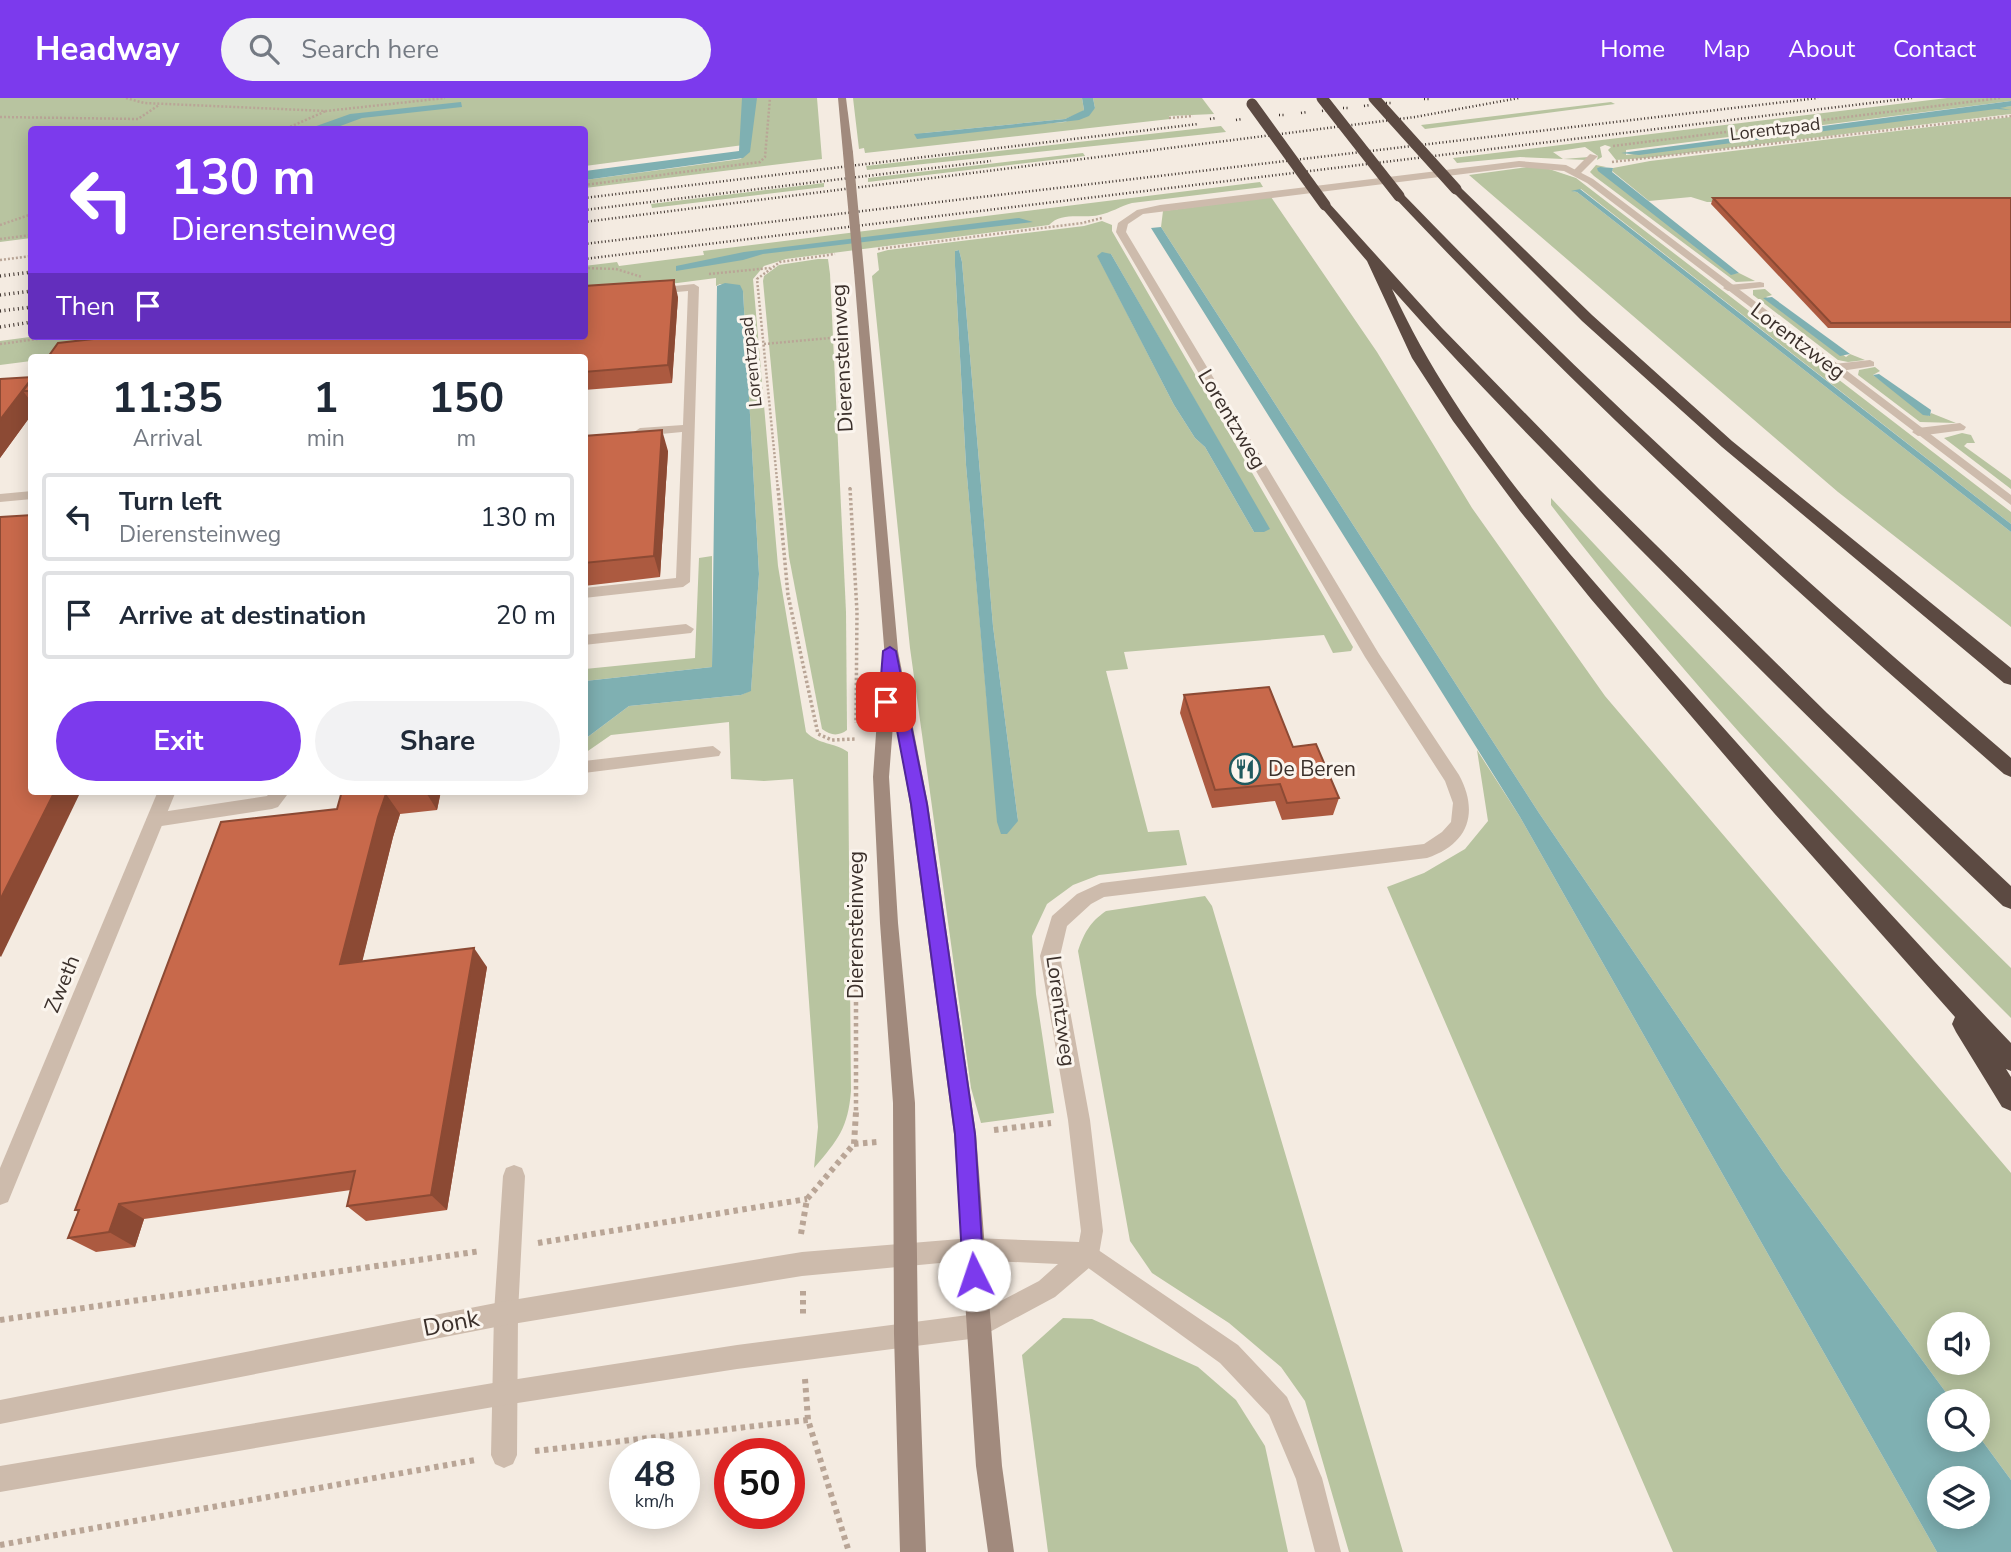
<!DOCTYPE html>
<style>
:root{--surface:#fff;--page:#f2f2f3;--text:#1f2937;--muted:#747a83;--line:#e0e1e3;--accent:#7c3aed}
body{margin:0;font-family:"Nunito Sans",sans-serif;background:var(--page);color:var(--text);height:100vh;display:flex;flex-direction:column;font-size:26px;white-space:nowrap}
*{box-sizing:border-box;margin:0}
p{font-size:23px;color:var(--muted)}
.icon{flex:none;width:38px;height:38px;fill:none;stroke:currentColor;stroke-width:2;stroke-linecap:round;stroke-linejoin:round}
.map{position:relative;flex:1;overflow:hidden}
.drawer{position:absolute;left:28px;top:256px;width:560px;height:441px;display:flex;flex-direction:column;background:var(--surface);border-radius:7px;box-shadow:0 4px 18px #0003}
.drawer>*{flex:none}
.banner{position:absolute;left:28px;top:28px;width:560px;height:214px;border-radius:7px;box-shadow:0 4px 18px #0003;background:#7c3aed;color:#fff;overflow:hidden}
.buttons{position:absolute;left:1927px;top:1214px;display:grid;gap:14px}
.buttons a{display:grid;place-items:center;width:63px;height:63px;border-radius:50%;background:var(--surface);box-shadow:0 4px 18px #0003;font-size:35px}
.speed{position:absolute;left:609px;top:1340px;display:flex;gap:14px;font-size:35px;font-weight:700;text-align:center}
.speed>*{display:grid;place-content:center;width:91px;height:91px;border-radius:50%;background:var(--surface);box-shadow:0 4px 18px #0003;line-height:1}
.speed small{font-size:18px;font-weight:400}
.speed .limit{border:10px solid #d22;background:#fff;color:#111}
.pin{position:absolute;display:grid;place-items:center;width:60px;height:60px;color:#fff;margin:-30px;border-radius:14px;box-shadow:0 4px 10px #0006}
.me{position:absolute;width:77px;margin:-38px;rotate:356deg;stroke-linejoin:round;filter:drop-shadow(0 0 5px #0008)}
.turn{display:flex;align-items:center;gap:24px;height:147px;padding:0 28px;font-size:32px}
.turn .icon{width:91px;height:91px;stroke-width:2.5}
.turn b{display:block;font-size:49px;line-height:60px}
.then{display:flex;align-items:center;height:66px;padding:0 28px;background:#0003;gap:14px;font-size:26px}
.eta{display:flex;justify-content:space-evenly;align-items:center;height:119px;text-align:center}
.eta b{font-size:42px;font-weight:700;line-height:49px}
.cta{display:flex;gap:14px;margin-top:auto;padding:14px 28px}
.cta a{flex:1;height:80px;border-radius:42px;background:var(--accent);color:#fff;font-size:28px;font-weight:700;line-height:80px;text-align:center}
.cta a+a{background:var(--page);color:var(--text)}
ul{padding:0;list-style:none}
li{display:flex;align-items:center;gap:21px;height:88px;margin:0 14px 10px;padding:0 14px;border:4px solid var(--line);border-radius:7px}
li div{flex:1}
li b{display:block;font-size:26px}
li em{font-style:normal}
header{display:flex;align-items:center;gap:42px;box-sizing:border-box;height:98px;padding:0 35px;background:var(--accent);color:#fff}
header strong{font-size:33px}
nav{display:flex;gap:38px;margin-inline-start:auto;font-size:24px}
.search{width:490px;height:63px;background:var(--page);display:flex;align-items:center;gap:18px;box-sizing:border-box;padding:0 24px;border-radius:38px;color:var(--muted);font-size:26px}
.map>svg:first-child{display:block}
</style>
<header>
<strong>Headway</strong>
<div class="search"><svg class="icon" aria-label="search" viewBox="0 0 24 24"><circle cx="10" cy="10" r="6"/><path d="M15 15l6 6"/></svg>Search here</div>
<nav><a>Home</a><a>Map</a><a>About</a><a>Contact</a></nav>
</header>
<div class="map">
<svg width="2011" height="1454" viewBox="0 0 2011 1454">
<rect width="100%" height="100%" fill="#f4ebe1"/>
<g fill="#b8c4a0" fill-rule="evenodd">
<path d="M0,0h817l5,61 -237,29v-8l156,-21 10,-15 -166,22 -1,-36h-552l-1,108 -31,4z"/>
<path d="M853,0h229l2,12 -4,3 -15,6 -151,15 151,-12 30,-14 -2,-10h109l12,16 -45,2 1,3 -305,34 -1,-5 -5,1z"/>
<path d="M1947,0h64v3l-385,49v5l385,-49v8l-366,44 -29,2 -8,-10 3,-3 -6,-2 -5,2 2,10 -5,3 1,-4 -13,-9 -32,5 10,7 26,-2 -3,3 -66,-3 -63,6 -4,-5z"/>
<path d="M1611,4l4,2 -190,25 -4,-4z"/>
<path d="M2011,19v85h-304l-16,-5 -42,4 -37,-30 1,-3 37,-7z"/>
<path d="M1221,28l5,6 -359,38 -1,-4z"/>
<path d="M1083,55l2,3 -217,26v-4z"/>
<path d="M1596,67l10,2 -9,1 134,106 8,-1 16,8 -19,1 -142,-106 -4,-4z"/>
<path d="M1527,69l19,1 30,10 435,334v12l-430,-335 -8,3h4l434,340v95l-173,-135 -369,-317z"/>
<path d="M1260,84l3,5 -131,16c-11,3 -22,10 -33,12 -16,4 -37,-4 -50,10l-263,34 -22,7 -11,13 25,287 28,166c13,13 28,10 42,20l3,339c-3,37 -13,49 -37,77l4,-41 -25,-348 -29,2 -33,-2 -2,-57 -118,13 -26,18v-14l44,-33 112,-11 10,-5 8,-116 -16,-283 -23,-7 -4,2v-8l-131,17 -1,-29 33,-4 2,4 85,-11 -1,-4z"/>
<path d="M824,85v4l-172,21 -1,-4z"/>
<path d="M1271,99l106,155 95,156 133,188 406,477v307l-33,-45v-33h-25l-170,-231 -244,-358 -378,-586 2,-16zM1939,1227h39v38h-39z"/>
<path d="M1102,123l10,4v6l241,416 -2,4 -18,2 -9,-18 -200,17 4,17 -22,2 42,161 31,-2 8,35 -88,10 -26,10 -26,19 -15,32 4,58 18,119 -73,10 -10,-35 -61,-440 -38,-372 7,-6 -2,-17 11,-3 196,-24zM959,152l3,12 31,364 25,195 -31,-118 -21,-238 -11,-199v-15zM1111,156l158,275 -15,3 -49,-85 -10,-9 -21,-33 -76,-148z"/>
<path d="M818,161h10l2,15 16,338 1,118c-8,6 -16,6 -25,-1l-33,-172 -26,-276 1,-5 15,-11z"/>
<path d="M1765,191l7,6 -6,2 80,60 4,-3 15,6 -17,2 -10,-2 -85,-65v-5z"/>
<path d="M37,238h239l-216,21h-28l-1,4 -31,4v-24z"/>
<path d="M1875,269l5,4 -7,4 56,41 2,-3 25,10 -36,-1 -62,-47 1,-5z"/>
<path d="M1962,335l9,2 4,8h-8l-3,3 47,34v9l-67,-51z"/>
<path d="M1551,400c150,161 303,317 460,470v50c-162,-163 -321,-330 -460,-513z"/>
<path d="M712,458v111l-127,14v-12l110,-11 4,-100z"/>
<path d="M1477,652l43,67 417,735h-264l-286,-665 37,-14 41,-24 23,-28z"/>
<path d="M1205,798l7,10 191,646h-54l-44,-151 -24,-34 -52,-44 -77,-50 -22,-32 -52,-290c6,-18 12,-29 28,-40z"/>
<path d="M1063,1220l29,1 106,48 38,33 29,46 23,106h-240l-26,-197z"/>
</g>
<g fill="#7fb0b2" fill-rule="evenodd">
<path d="M742,0h15l-7,54 -7,6 -158,22v-9l154,-20z"/>
<path d="M1082,0h11l2,10 -6,8 -10,4 -162,19 -3,-5 151,-15 19,-9z"/>
<path d="M2011,3v5l-11,2 11,2 -15,-1 -357,46 -18,-2z"/>
<path d="M461,4l1,5 -100,11 -30,11h-24l42,-15z"/>
<path d="M1600,69l13,1 -1,4 127,101 -8,2 -133,-104 -1,-3z"/>
<path d="M1580,91l431,335v8l-434,-340 -6,-1z"/>
<path d="M1019,120l14,4 -270,32 -20,6 -67,11v-5l68,-14z"/>
<path d="M1161,129l378,586 244,358 170,231h-14v38h39v-5l33,45v72h-74l-417,-735 -369,-589zM1939,1381h39v38h-39z"/>
<path d="M959,152l3,12 31,364 25,195 -11,13h-6l-4,-12 -31,-357 -11,-199v-15z"/>
<path d="M1102,154l9,2 159,275 -6,3h-10l-49,-85 -10,-9 -21,-33 -77,-149z"/>
<path d="M725,185l15,2 3,6 16,283 -8,117 -10,4 -112,11 -44,33v-58l127,-14 5,-381z"/>
<path d="M1772,199l78,57 -10,2 -77,-58z"/>
<path d="M1879,276l52,36 -1,6 -7,-1 -50,-40z"/>
</g>
<g fill="none" stroke-linecap="round" stroke-linejoin="round">
<g stroke="#b9a596" stroke-width="2.5" stroke-dasharray="2 2" stroke-linecap="butt">
<path d="M126,0l18,5 182,8 119,-13"/>
<path d="M0,19l138,2 21,-14"/>
<path d="M1169,20l24,-2"/>
<path d="M283,32l43,-19"/>
<path d="M1613,48l388,-48"/>
<path d="M1612,64l399,-46"/>
<path d="M584,87l176,-23 5,-5 5,-59"/>
<path d="M0,127l32,-11"/>
<path d="M0,141l32,-4"/>
<path d="M878,151l204,-26 20,-5"/>
<path d="M0,162l32,-4"/>
<path d="M584,170l32,1 26,8"/>
<path d="M709,176l61,-6"/>
<path d="M0,246l60,-8"/>
<path d="M764,246l77,-7"/>
<path d="M850,389v3"/>
<path d="M778,392l-21,-211 23,-17 55,-8"/>
</g>
<g stroke="#b9a596" stroke-width="3.5" stroke-dasharray="2.5 2.5" stroke-linecap="butt">
<path d="M778,390l10,107 30,139 14,6 23,-1"/>
<path d="M850,390l7,124 -1,111"/>
</g>
<path stroke="#b9a596" stroke-width="4.5" stroke-dasharray="3.5 3.5" stroke-linecap="butt" d="M856,757v258"/>
<g stroke="#b9a596" stroke-width="6" stroke-dasharray="4.5 4.5" stroke-linecap="butt">
<path d="M994,1032l57,-7"/>
<path d="M854,1046l23,-2"/>
<path d="M801,1136l6,-35 47,-55 2,-32"/>
<path d="M538,1145l269,-44"/>
<path d="M803,1193v27"/>
<path d="M0,1222l481,-69"/>
<path d="M805,1281l3,41 41,132"/>
<path d="M535,1353l273,-31"/>
<path d="M0,1447l475,-85"/>
</g>
<g fill="#cdbbac" fill-rule="evenodd">
<path d="M1590,56l8,2 -18,18h-6v-4z"/>
<path d="M1760,184l4,1v4l-36,4 -5,-3 5,-3z"/>
<path d="M694,186l5,3 -9,295 -7,5 -99,11v-10l92,-10 6,-146 -42,4 -6,-4 6,-4 43,-3 5,-134 -34,3 -5,-3 5,-3z"/>
<path d="M1870,262l4,2v4l-40,6 -6,-4 6,-4z"/>
<path d="M1960,325l6,4 -2,3 -46,6 -6,-4 6,-4z"/>
<path d="M686,526l8,5 -3,4 -107,12v-10z"/>
<path d="M713,648l8,6 -2,4 -135,17v-12z"/>
<path d="M271,693h19l-12,16 -6,2 -117,18 -6,-2 -3,-5 3,-5 6,-2 112,-17z"/>
<path d="M514,1067l8,3 3,8 -7,137 -1,142 -4,9 -9,4 -9,-4 -4,-9 3,-142 9,-137 3,-8z"/>
<path d="M1088,1145l150,102 49,52 35,81 19,74h-26l-19,-73 -27,-64 -49,-52 -140,-101 -3,-8 3,-8z"/>
</g>
<g fill="#cdbbac" fill-rule="evenodd">
<path d="M1519,63l47,4 27,14 418,316v10l-424,-322 -23,-12 -45,-4 -376,47 -15,10 -2,8 253,422 80,121c20,37 10,69 -32,83l-323,39 -13,7 -24,22 -7,30 30,164 13,111 -4,23 -3,8 -41,35 -69,37 -8,4 -241,31 -232,36 -505,87v-26l505,-85 232,-36 239,-31 63,-33 19,-17 -86,-4 -170,16 -296,49 -506,99v-24l506,-99 296,-49 170,-14 107,4 2,-11 -13,-111 -28,-164 12,-40 25,-22 24,-11 323,-39 18,-12 9,-10 2,-19 -8,-22 -80,-124 -249,-425 2,-9 19,-13 23,-5z"/>
<path d="M32,393v8l-32,3v-8z"/>
<path d="M158,693h18l-168,411 -8,3v-37z"/>
</g>
<g fill="#a18a7d" fill-rule="evenodd">
<path d="M838,0h8l7,55 -5,3 -5,-3z"/>
<path d="M859,170l5,3 34,380 30,153 48,330 26,332 12,86h-26l-12,-86 -22,-332 -44,-330 -16,-92 -5,65 9,146 17,180 3,231 8,218h-26l-6,-218 -1,-231 -13,-180 -7,-146 7,-101 6,-5 -32,-400z"/>
</g>
<g fill="#5c4a42" fill-rule="evenodd">
<path d="M1452,89h8l132,128 140,126 279,227v17l-7,-2 -282,-236 -140,-126 -130,-130z"/>
<path d="M1395,96h8c192,199 397,384 608,564v19l-7,-3c-211,-184 -417,-372 -609,-576z"/>
<path d="M1321,105h8l113,125 157,161 228,224 184,173v23l-8,-3c-125,-119 -248,-241 -370,-364 -81,-83 -164,-166 -241,-253 68,150 187,276 295,398 107,120 213,240 324,356v28l-5,-2 5,8v34l-9,-4 -46,-75 -4,-8 3,-7 -181,-204 -183,-214 -71,-88 -67,-90 -41,-63 -45,-97 -46,-54z"/>
</g>
<g stroke="#3b302b" stroke-width="2.5" stroke-dasharray="1 2.5" stroke-linecap="butt">
<path d="M1424,1h5"/>
<path d="M1386,5h6"/>
<path d="M1364,8l6,-1"/>
<path d="M1343,10h6"/>
<path d="M1322,13l6,-1"/>
<path d="M1301,15l6,-1"/>
<path d="M1279,17h6"/>
<path d="M1258,20l6,-1"/>
<path d="M1210,21l6,-1"/>
<path d="M1236,22l6,-1"/>
<path d="M584,100l614,-74"/>
<path d="M584,112l407,-49"/>
<path d="M584,124l831,-105 104,-19"/>
<path d="M584,146l1234,-146"/>
<path d="M584,161l1328,-161"/>
</g>
<g stroke="#3b302b" stroke-width="3.5" stroke-dasharray="1 3.5" stroke-linecap="butt">
<path d="M0,178l32,-4"/>
<path d="M0,197l32,-4"/>
<path d="M0,213l32,-4"/>
<path d="M0,229l32,-5"/>
</g>
<path stroke="#a18a7d" stroke-width="10" d="M848,55l11,118"/>
<g stroke="#5c4a42" stroke-width="11">
<path d="M1322,0l77,98"/>
<path d="M1374,0l82,91"/>
<path d="M1252,6l73,101"/>
</g>
</g>
<g fill="#ac5a40">
<path d="M1713,100h298v130h-183l-117,-124z"/>
<path d="M678,199l-6,86 -88,7v-33z"/>
<path d="M32,279v37l-32,44v-79z"/>
<path d="M584,338l84,15 -8,126 -76,9z"/>
<path d="M1184,597l109,52 46,51 -6,17 -51,5 -7,-19 -63,7 -32,-95z"/>
<path d="M342,693h99l-4,19 -37,4 -7,23 -31,124 125,6 -40,243 -81,11 -19,-15 4,-16 -207,29 -9,28 -39,5 -28,-14 10,-26 -3,-2 262,-401z"/>
</g>
<g fill="#8c4a34">
<path d="M674,182l4,17 -6,86 -4,-18z"/>
<path d="M32,280l-9,13 9,12v11l-32,44v-38z"/>
<path d="M662,332l6,21 -8,126 -6,-21z"/>
<path d="M55,693h26l-80,166 -1,-1v-56z"/>
<path d="M425,693h16l-4,19z"/>
<path d="M386,696l14,20 -7,23 -36,146 -17,-19 38,-147z"/>
<path d="M474,850l13,19 -40,243 -16,-15z"/>
<path d="M119,1106l25,15 -9,28 -26,-15z"/>
</g>
<g fill="#c8694b" stroke="#8c4a34" stroke-width="2">
<path d="M1713,100h298v124l-180,1z"/>
<path d="M674,182l-6,85 -84,7v-15h-536l10,-14 62,-7h464v-50z"/>
<path d="M32,279v1l-32,42v-41z"/>
<path d="M32,281v12h-9z"/>
<path d="M662,332l-8,126 -70,7v-127z"/>
<path d="M32,417v276h23l-55,109v-383z"/>
<path d="M1269,589l24,60 23,-3 23,54 -52,5 -7,-19 -65,6 -31,-95z"/>
<path d="M342,693h69l-25,3 -8,23 -38,147 134,-16 -43,247 -84,11 8,-35 -236,33 -10,28 -41,6 11,-28h-4l146,-388 116,-13z"/>
</g>
<path fill="#7c3aed" stroke="#51269a" stroke-width="2" d="M890,549l6,4 31,153 48,330 9,141 -3,7 -7,3 -8,-3 -3,-7 -8,-141 -44,-330 -19,-100 -6,3 -7,-5 4,-51z"/>
<defs>
<g id="restaurant-ring" transform="scale(1.575)"><circle r="9.5" fill="#fbf5ee" stroke="#1f5a5e" stroke-width="1.5"/><path d="M-5-6h1v4h1v-4h1v4h1v-4h1v5L-1.5 .5V6h-2V.5L-5-1ZM5-6V6H3V1.5H1.5Q1.5-4 5-6Z" fill="#1f5a5e"/></g>
</defs>
<g fill-rule="evenodd">
<use href="#restaurant-ring" x="1245" y="671"/>
</g>
<g text-anchor="middle" stroke-width="6" stroke-linejoin="round" paint-order="stroke">
<g font-size="18" fill="#3b302b" stroke="#fbf5ee">
<text transform="translate(1775 31) rotate(-7)" y="6">Lorentzpad</text>
<text transform="translate(751 264) rotate(-96)" y="6">Lorentzpad</text>
</g>
<g font-size="21" fill="#3b302b" stroke="#fbf5ee">
<text transform="translate(1798 243) rotate(37)" y="7">Lorentzweg</text>
<text transform="translate(842 260) rotate(-93)" y="7">Dierensteinweg</text>
<text transform="translate(1232 321) rotate(59)" y="7">Lorentzweg</text>
<text transform="translate(856 827) rotate(-90)" y="7">Dierensteinweg</text>
<text transform="translate(62 886) rotate(-68)" y="7">Zweth</text>
<text transform="translate(1061 913) rotate(82)" y="7">Lorentzweg</text>
</g>
<g font-size="21" fill="#3b302b" stroke="#fbf5ee" text-anchor="start">
<text x="1268" y="678">De Beren</text>
</g>
<g font-size="24" fill="#3b302b" stroke="#fbf5ee">
<text transform="translate(451 1225) rotate(-11)" y="8">Donk</text>
</g>
</g>
</svg>
<div class="buttons">
<a><svg class="icon" aria-label="sound" viewBox="0 0 24 24"><path d="M4 9h4l5-4v14l-5-4H4zM17 9q2 3 0 6"/></svg></a>
<a><svg class="icon" aria-label="search" viewBox="0 0 24 24"><circle cx="10" cy="10" r="6"/><path d="M15 15l6 6"/></svg></a>
<a><svg class="icon" aria-label="layers" viewBox="0 0 24 24"><path d="M12 4l9 5-9 5-9-5zM3 14l9 5 9-5"/></svg></a>
</div>
<div class="speed"><div>48<small>km/h</small></div><div class="limit">50</div></div>
<div class="pin" style="left:886px;top:604px;background:#d93025"><svg class="icon" aria-label="arrive" viewBox="0 0 24 24"><path d="M6 21V4h12l-3 4 3 4H6"/></svg></div>
<svg class="me" style="left:974px;top:1177px" viewBox="-20 -20 40 40"><circle r="19" fill="#fff"/><path d="M0-13L10 11 0 6-10 11z" fill="#7c3aed"/></svg>
<div class="banner">
<div class="turn"><svg class="icon" aria-label="left" viewBox="0 0 24 24"><path d="M17 20v-9H6M10 6l-5 5 5 5"/></svg><div><b>130 m</b>Dierensteinweg</div></div>
<div class="then">Then<svg class="icon" aria-label="arrive" viewBox="0 0 24 24"><path d="M6 21V4h12l-3 4 3 4H6"/></svg></div>
</div>
<section class="drawer">
<div class="eta">
<div><b>11:35</b><p>Arrival</p></div>
<div><b>1</b><p>min</p></div>
<div><b>150</b><p>m</p></div>
</div>
<ul>
<li><svg class="icon" aria-label="left" viewBox="0 0 24 24"><path d="M17 20v-9H6M10 6l-5 5 5 5"/></svg><div><b>Turn left</b><p>Dierensteinweg</p></div><em>130 m</em></li>
<li><svg class="icon" aria-label="arrive" viewBox="0 0 24 24"><path d="M6 21V4h12l-3 4 3 4H6"/></svg><div><b>Arrive at destination</b></div><em>20 m</em></li>
</ul>
<div class="cta"><a>Exit</a><a>Share</a></div>
</section>
</div>
